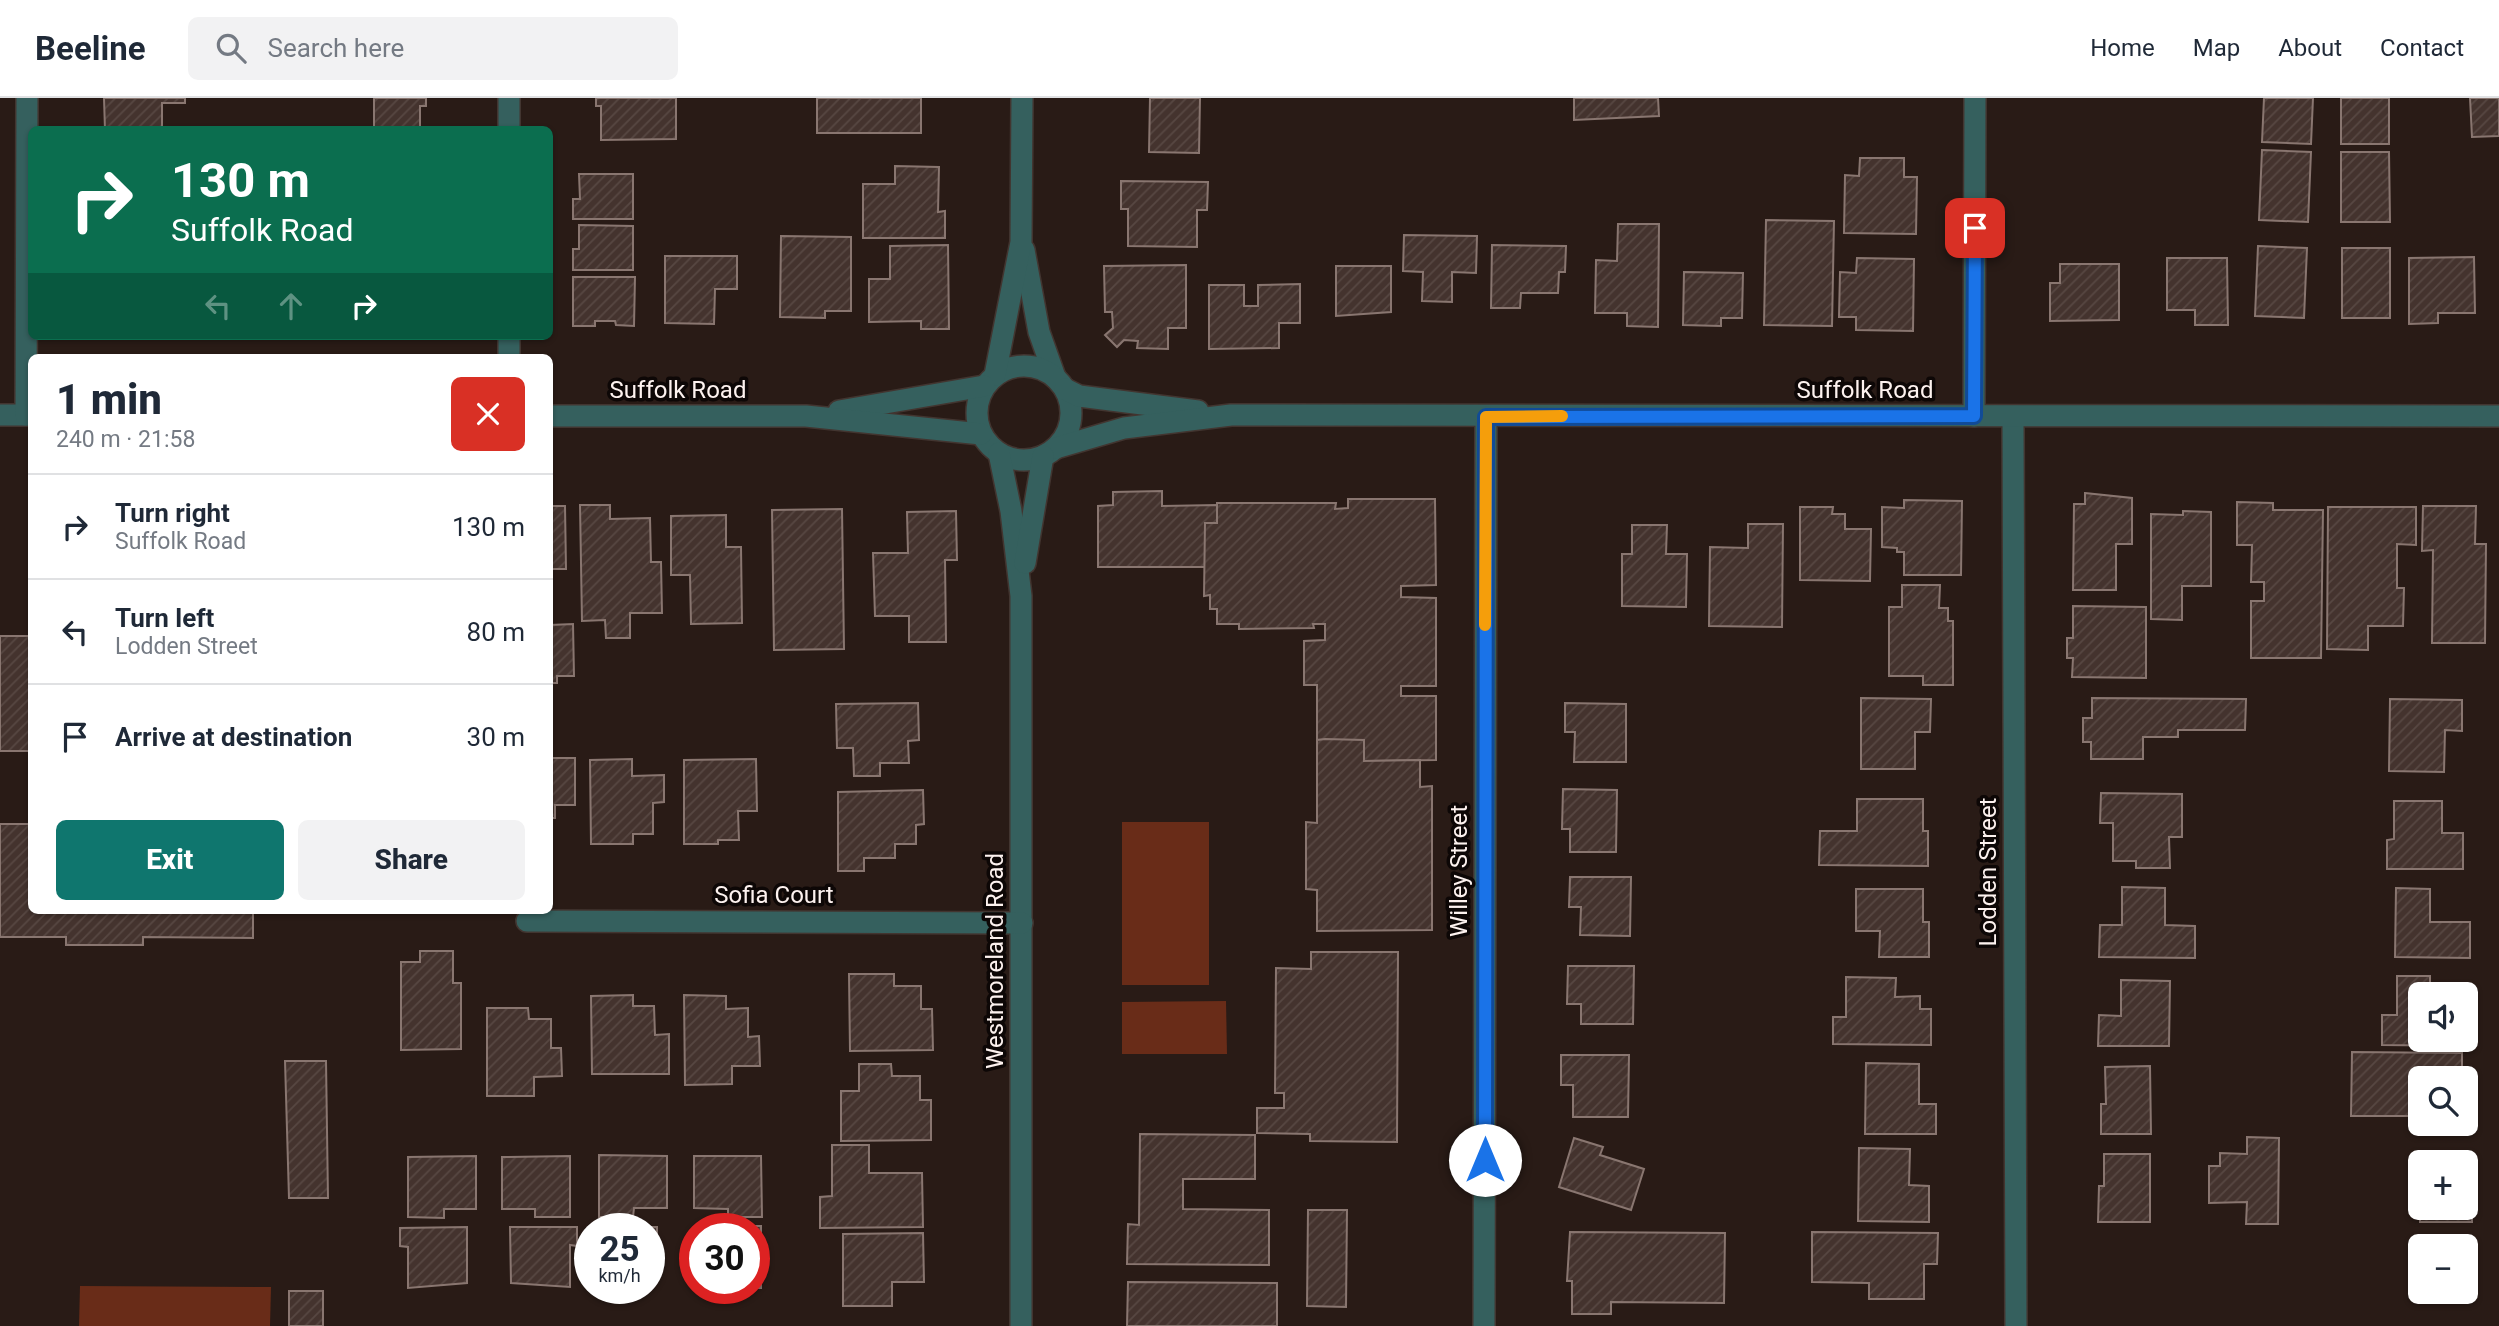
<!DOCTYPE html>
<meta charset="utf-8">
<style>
:root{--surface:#fff;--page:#f2f2f3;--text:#1f2937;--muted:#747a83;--line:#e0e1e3;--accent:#0f766e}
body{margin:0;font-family:Roboto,sans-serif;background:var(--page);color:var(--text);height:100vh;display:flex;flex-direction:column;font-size:26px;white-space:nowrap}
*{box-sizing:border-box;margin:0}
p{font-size:23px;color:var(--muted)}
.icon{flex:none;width:38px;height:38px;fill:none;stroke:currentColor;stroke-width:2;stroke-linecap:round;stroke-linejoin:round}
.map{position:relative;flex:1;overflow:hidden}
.side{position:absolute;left:28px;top:256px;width:525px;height:560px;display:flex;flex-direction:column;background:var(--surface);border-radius:10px;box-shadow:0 2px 5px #0004}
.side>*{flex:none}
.top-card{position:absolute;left:28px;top:28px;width:525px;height:214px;border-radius:10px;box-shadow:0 2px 5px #0004;background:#0b6e4f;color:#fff;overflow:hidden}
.fabs{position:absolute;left:2408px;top:884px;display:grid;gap:14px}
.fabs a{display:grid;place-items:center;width:70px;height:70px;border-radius:10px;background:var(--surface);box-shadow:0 2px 5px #0004;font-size:35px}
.speed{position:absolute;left:574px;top:1115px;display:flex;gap:14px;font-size:35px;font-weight:700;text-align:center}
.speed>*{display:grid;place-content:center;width:91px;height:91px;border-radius:50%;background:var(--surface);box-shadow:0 2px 5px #0004;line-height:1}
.speed small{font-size:18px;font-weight:400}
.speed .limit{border:10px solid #d22;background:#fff;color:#111}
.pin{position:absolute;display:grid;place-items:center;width:60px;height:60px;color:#fff;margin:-30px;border-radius:14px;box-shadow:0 4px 10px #0006}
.me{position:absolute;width:77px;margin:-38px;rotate:0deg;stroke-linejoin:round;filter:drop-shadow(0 0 5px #0008)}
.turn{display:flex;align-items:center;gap:24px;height:147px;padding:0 28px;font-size:32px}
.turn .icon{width:91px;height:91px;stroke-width:2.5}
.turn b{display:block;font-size:49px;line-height:60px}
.lanes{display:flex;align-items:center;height:66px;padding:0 28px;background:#0003;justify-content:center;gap:35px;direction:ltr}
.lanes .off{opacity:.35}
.round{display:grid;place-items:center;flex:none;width:74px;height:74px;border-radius:10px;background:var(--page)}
.summary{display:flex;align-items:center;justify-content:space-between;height:119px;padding:0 28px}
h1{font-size:42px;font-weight:800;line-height:52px}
.action{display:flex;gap:14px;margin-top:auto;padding:14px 28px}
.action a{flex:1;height:80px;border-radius:10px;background:var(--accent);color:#fff;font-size:28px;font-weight:800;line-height:80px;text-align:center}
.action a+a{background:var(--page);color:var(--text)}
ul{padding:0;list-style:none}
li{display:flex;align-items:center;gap:21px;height:105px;padding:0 28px;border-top:2px solid var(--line)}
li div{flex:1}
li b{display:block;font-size:26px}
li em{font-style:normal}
header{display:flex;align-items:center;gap:42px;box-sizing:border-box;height:98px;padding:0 35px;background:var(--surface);border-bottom:2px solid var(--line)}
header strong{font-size:33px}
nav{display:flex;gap:38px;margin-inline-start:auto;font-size:24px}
.search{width:490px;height:63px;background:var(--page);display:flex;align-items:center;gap:18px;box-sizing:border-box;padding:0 24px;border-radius:10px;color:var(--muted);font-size:26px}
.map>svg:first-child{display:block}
</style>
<header>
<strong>Beeline</strong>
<div class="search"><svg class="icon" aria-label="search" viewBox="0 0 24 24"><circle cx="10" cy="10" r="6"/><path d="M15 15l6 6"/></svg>Search here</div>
<nav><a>Home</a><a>Map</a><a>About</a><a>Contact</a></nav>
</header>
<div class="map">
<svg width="2499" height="1228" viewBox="0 0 2499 1228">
<defs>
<pattern id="building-hatch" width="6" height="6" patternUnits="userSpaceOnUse" patternTransform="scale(1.75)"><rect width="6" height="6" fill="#44332e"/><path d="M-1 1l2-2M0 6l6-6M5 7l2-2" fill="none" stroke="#574742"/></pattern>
</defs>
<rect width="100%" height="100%" fill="#291b16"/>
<g fill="#692c18">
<rect x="1122" y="724" width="87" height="163"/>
<path d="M1226,903l1,53h-105v-52z"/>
<path d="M80,1188l191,1 -1,39h-191z"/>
</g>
<g fill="url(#building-hatch)" stroke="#897670" stroke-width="2" fill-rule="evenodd">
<path d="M104,0h81v5h-23v27h-57z"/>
<path d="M374,0h52v8h-6v24h-46z"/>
<path d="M596,0h80v41l-75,1v-34h-5z"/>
<rect x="817" y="0" width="104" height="35"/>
<path d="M1150,0h50l-1,55 -50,-1z"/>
<path d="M1574,0h84l1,18 -85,4z"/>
<path d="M2264,0h49l-2,46 -49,-2z"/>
<rect x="2341" y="0" width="48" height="46"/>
<path d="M2470,0h29v38l-27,1z"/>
<path d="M2262,52l49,2 -3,70 -49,-2z"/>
<path d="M2341,54h48l1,70h-49z"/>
<path d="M1860,60h44v19h13l-1,57 -72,-1 1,-58 14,1z"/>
<path d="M895,68l44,1 -1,45 7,-1v27h-82v-54h32z"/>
<path d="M579,76h54v45h-60v-20h7z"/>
<path d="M1121,83l87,1 -1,28h-10v37l-69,-1v-37h-7z"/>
<path d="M1766,122l68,1 -2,105 -68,-1z"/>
<path d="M1618,126h41l-1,103 -31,-1v-13h-32l1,-53 21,1z"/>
<path d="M579,127l54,1v44h-60v-21h6z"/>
<path d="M1404,137l73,1 -1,37 -24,-1v30l-30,-1 1,-29 -20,-1z"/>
<path d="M781,138l70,1v74h-26v7l-45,-1z"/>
<path d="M948,147l1,84h-28v-8l-52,1v-43h21v-33z"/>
<path d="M1492,147l74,1 -1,26h-6l-1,21h-37l-1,15h-29z"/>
<path d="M2258,148l49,2 -3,70 -49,-2z"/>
<rect x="2342" y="150" width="48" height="70"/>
<path d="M665,158h72v33h-22l-1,35 -49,-1z"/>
<path d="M2474,159l1,56h-37v10l-29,1v-66z"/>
<path d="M1857,160l57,1 -1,72 -57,-1v-13h-17l1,-45 16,1z"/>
<path d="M2167,160h60l1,67h-33v-15h-28z"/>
<path d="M2060,166h59v56l-69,1v-38h10z"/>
<path d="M1186,167v63h-18v21l-31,-1 1,-7 -14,-1 -7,7 -12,-12 8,-7 -1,-16h-7l-1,-46z"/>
<path d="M1336,168h55v46l-55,4z"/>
<path d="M1684,174l59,1 -1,45h-21v8l-38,-1z"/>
<path d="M573,179h62l-1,49 -18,-1 -1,-4h-20v5h-22z"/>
<path d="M1300,186v39h-21v25l-70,1v-64h35v21h14v-21z"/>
<path d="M1162,393v15l55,-1v18h-12v44h-107v-61l15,-1v-13z"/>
<path d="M2085,395l47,5v46h-16v46h-43l1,-86h11z"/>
<path d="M1348,401h87l1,86 -35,1v11l35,1v88h-35v10h35v64l-72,1v-21h-47v-55h-13v-44l21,-1v-16h-12l1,4 -75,1v-5h-22v-15h-7v-14l-6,1 1,-73h12v-20h119l-1,6 13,-1z"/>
<path d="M1904,402l58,1 -1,74h-57v-23h-7v-4l-15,-1v-40l22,1z"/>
<path d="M2237,404l36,1v7h50l-2,148h-70v-57h13v-19h-13l1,-37h-15z"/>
<path d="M580,407h30v14l40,-1 1,44h10l1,51h-32v25h-24l-1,-18 -23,1z"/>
<path d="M550,408h15l1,63h-16z"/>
<path d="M2423,408h53l-1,38h11l-1,99h-53l1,-93 -11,1z"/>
<path d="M1800,409h33l-1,7h13v15h26l-1,52 -70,-1z"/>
<path d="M2328,409h88v38l-19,-1v44h7l-1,38h-35v24l-41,-1z"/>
<path d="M842,411l2,140 -70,1 -2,-140z"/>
<path d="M956,413l1,49h-12l1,82h-37v-26h-34l-2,-63h35l-1,-41z"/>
<path d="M2183,413l28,1v74h-29v34l-31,-1v-105l32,1z"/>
<path d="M726,417v32h15l1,76 -51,1 -1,-49h-19v-59z"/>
<path d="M1748,426h35l-1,103 -73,-1 1,-79 38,1z"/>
<path d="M1632,427h35l-1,29h21l-1,53 -64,-1v-52h10z"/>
<path d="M1902,487h38l-1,23h9v13h5v64h-30v-9h-34v-69h13z"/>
<path d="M2073,508l73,1v71l-74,-1 1,-19h-6v-20h6z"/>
<path d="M573,526l1,52h-17v7h-7v-58z"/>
<rect x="0" y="538" width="32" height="115"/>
<path d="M1861,600l70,1 -1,33h-15v37h-54z"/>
<path d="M2092,600l154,1 -1,31h-67v7h-35v22h-52v-17h-8v-24h9z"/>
<path d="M2390,601l72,1v31l-17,-1 -1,42 -55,-1z"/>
<path d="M918,605l1,37 -11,1 1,22h-29v13h-26l-1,-28h-16l-1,-44z"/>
<path d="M1565,605l61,1v58h-52l1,-30h-10z"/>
<path d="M1325,641l39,1v21l56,-1v27l12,-1v144l-115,1v-41l-11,-1v-67l11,1v-83z"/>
<path d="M550,660h25v47h-20v13h-5z"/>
<path d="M632,661v17l32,-1v27l-11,1v31h-20v10h-42l-1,-84z"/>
<path d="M756,661l1,52h-19l1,29h-21v4h-34v-84z"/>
<path d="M1563,691l54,1 -1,62h-46v-23h-8z"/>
<path d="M923,692l1,34 -8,1v19h-21v14h-31v13h-26v-79z"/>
<path d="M2101,695l81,1v43h-13l1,31h-34v-7h-23v-38h-13z"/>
<path d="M1857,701h66v32h5v35l-109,-1 1,-34h37z"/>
<path d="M2394,703h48v32h21v36h-76v-29l7,-1z"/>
<path d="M0,726h32v86h221v28l-110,-1v8h-77v-8h-66z"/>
<path d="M1570,779h61l-1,59 -50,-1 1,-28h-12z"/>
<path d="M2122,789l43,1v37l30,1v32l-96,-1 1,-32h22z"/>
<path d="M2396,790l34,1v33h40v36l-75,-1z"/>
<path d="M1856,791h67v33h6v35h-50l1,-26h-24z"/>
<path d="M420,853h33v32h8v66l-60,1v-88h19z"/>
<path d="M1311,854h87l-1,190 -87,-1v-7l-53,-1v-25h27v-15h-9l1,-125 35,1z"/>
<path d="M1568,868h66l-1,58h-52v-20h-14z"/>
<path d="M849,876h45v12h27v23h11l1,41 -83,1z"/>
<path d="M2397,878h33v14l43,1v55l-91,-1v-30h15zM2420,896h46v46h-46z"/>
<path d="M1846,879l50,1 -1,19 25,-1v13h11v36l-98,-1v-27h13z"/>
<path d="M2121,882l49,1 -1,65h-71l1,-31 22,1z"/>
<path d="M633,897v11h21l1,29 14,-1v40h-77l-1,-78z"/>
<path d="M684,897l42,1v13l22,-1v29l11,-1 1,30h-28v18l-47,1z"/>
<path d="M487,910h41l1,11h22v29h10l1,28 -28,1v19h-47z"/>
<path d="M2352,954l110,1v25h-42v38h-69z"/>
<path d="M1561,957h68l-1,62h-55v-32h-12z"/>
<path d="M285,963h41l2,137h-39z"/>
<path d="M1866,965l53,1v40h17v30h-71z"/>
<path d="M859,966h32l1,12h28v24h11v40l-90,1v-50h18z"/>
<path d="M2150,968l1,68h-50v-30h5l-1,-37z"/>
<path d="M1140,1036l115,1v44h-72v30l86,1v55l-142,-1 1,-40 11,1z"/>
<path d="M2247,1039l32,1 -1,86h-32l1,-22 -38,1v-37h11v-13l27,1z"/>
<path d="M1574,1040l29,9 -3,8 44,14 -13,41 -72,-23z"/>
<path d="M832,1047h37v28h53l1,54 -103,1v-31l12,-1z"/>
<path d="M1859,1050l51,1 -1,36 20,1v36l-71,-1z"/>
<path d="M2104,1056h46v68h-52l1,-36h5z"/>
<rect x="2421" y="1056" width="42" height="8"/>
<path d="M599,1057l68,1v52h-33l-1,9h-34z"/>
<path d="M476,1058v53h-32v9l-36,-1v-60z"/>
<path d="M570,1058v61h-35v-8h-33v-52z"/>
<path d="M694,1058h67l1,61h-34v-8l-34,-1z"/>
<path d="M2466,1090h6v34h-52v-14h46z"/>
<path d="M1308,1112h39l-1,97 -39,-1z"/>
<path d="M700,1128h61v62h-7v-60z"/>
<path d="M467,1129v56l-59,5v-41l-8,-1v-18z"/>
<path d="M510,1129h67v19l-7,-1v42l-59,-4z"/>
<path d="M591,1129h66v55h-8v-54z"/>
<path d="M1570,1134l155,1 -1,70 -113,-1v12h-39v-33h-5z"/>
<path d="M1812,1134l126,1 -1,31h-13v35h-55v-16l-57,-1z"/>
<path d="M923,1135l1,49h-32v24h-49v-72z"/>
<path d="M1128,1184l149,1v43h-150z"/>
<rect x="289" y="1193" width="34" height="35"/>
</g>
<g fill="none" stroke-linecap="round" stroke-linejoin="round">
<g stroke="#423530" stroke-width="24">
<g id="minor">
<path d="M509,32v-32"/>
<path d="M1024,152l15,82 16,45"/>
<path d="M509,259v-21"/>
<circle cx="1024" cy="315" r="47"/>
<path d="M995,277l26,-133 1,-144"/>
<path d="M1065,291l14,7 119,15"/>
<path d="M839,313l145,-25"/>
<path d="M0,317h32"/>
<path d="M26,317l1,-317"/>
<path d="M550,318h256l175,18"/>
<path d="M1974,318l1,-318"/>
<path d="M2013,320l3,908"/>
<path d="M1056,350l68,-20 107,-13 1268,1"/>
<path d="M999,355l12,58 10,85v730"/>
<path d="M1025,465l18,-107"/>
<path d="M527,823l495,2"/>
<path d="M1484,1228l2,-909"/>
</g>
</g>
<use href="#minor" stroke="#35605e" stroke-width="21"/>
</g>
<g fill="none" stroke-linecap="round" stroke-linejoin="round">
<g stroke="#114b97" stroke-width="18">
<path id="route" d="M1485,1062l1,-743 488,-1 1,-188"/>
</g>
<use href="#route" stroke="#1a73e8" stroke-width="12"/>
<path stroke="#f59e0b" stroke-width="12" d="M1485,527l1,-208 76,-1"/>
</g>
<g text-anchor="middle" stroke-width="7" stroke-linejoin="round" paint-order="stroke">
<g font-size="24" fill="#fdf2ef" stroke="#0d0706">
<text x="678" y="300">Suffolk Road</text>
<text x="1865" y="300">Suffolk Road</text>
<text transform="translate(1459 773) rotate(-90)" y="8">Willey Street</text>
<text transform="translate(1988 774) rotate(-90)" y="8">Lodden Street</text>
<text x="774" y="805">Sofia Court</text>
<text transform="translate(995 863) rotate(-90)" y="8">Westmoreland Road</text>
</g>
</g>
</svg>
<div class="fabs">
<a><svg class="icon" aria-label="sound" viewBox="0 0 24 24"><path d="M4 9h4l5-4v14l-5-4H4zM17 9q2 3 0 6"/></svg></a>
<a><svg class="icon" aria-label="search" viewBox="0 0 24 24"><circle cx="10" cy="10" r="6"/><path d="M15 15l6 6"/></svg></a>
<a>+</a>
<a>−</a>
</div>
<div class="speed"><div>25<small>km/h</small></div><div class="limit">30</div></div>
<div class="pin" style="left:1975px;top:130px;background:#d93025"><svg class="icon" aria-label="arrive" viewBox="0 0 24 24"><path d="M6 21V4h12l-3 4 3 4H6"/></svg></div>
<svg class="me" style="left:1485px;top:1062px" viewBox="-20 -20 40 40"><circle r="19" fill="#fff"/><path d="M0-13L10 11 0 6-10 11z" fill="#1a73e8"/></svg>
<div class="top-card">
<div class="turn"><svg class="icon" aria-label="right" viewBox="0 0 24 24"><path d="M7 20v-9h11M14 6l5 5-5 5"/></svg><div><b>130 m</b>Suffolk Road</div></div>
<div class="lanes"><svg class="icon off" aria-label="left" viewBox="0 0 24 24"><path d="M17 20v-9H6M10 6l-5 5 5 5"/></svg><svg class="icon off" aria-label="ahead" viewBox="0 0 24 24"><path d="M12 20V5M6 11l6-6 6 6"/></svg><svg class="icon" aria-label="right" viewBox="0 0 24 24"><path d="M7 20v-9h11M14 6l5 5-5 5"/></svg></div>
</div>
<section class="side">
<div class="summary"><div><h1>1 min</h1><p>240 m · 21:58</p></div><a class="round" style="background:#d93025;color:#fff"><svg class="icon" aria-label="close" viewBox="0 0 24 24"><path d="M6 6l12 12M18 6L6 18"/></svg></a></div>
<ul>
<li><svg class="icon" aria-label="right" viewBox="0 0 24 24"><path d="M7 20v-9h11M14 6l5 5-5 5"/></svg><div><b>Turn right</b><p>Suffolk Road</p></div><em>130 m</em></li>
<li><svg class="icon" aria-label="left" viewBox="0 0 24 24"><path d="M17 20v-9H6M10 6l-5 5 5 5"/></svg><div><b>Turn left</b><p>Lodden Street</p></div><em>80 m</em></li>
<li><svg class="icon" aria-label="arrive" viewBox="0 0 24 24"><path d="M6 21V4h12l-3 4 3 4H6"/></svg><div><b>Arrive at destination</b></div><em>30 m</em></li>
</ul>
<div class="action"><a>Exit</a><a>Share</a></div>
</section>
</div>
